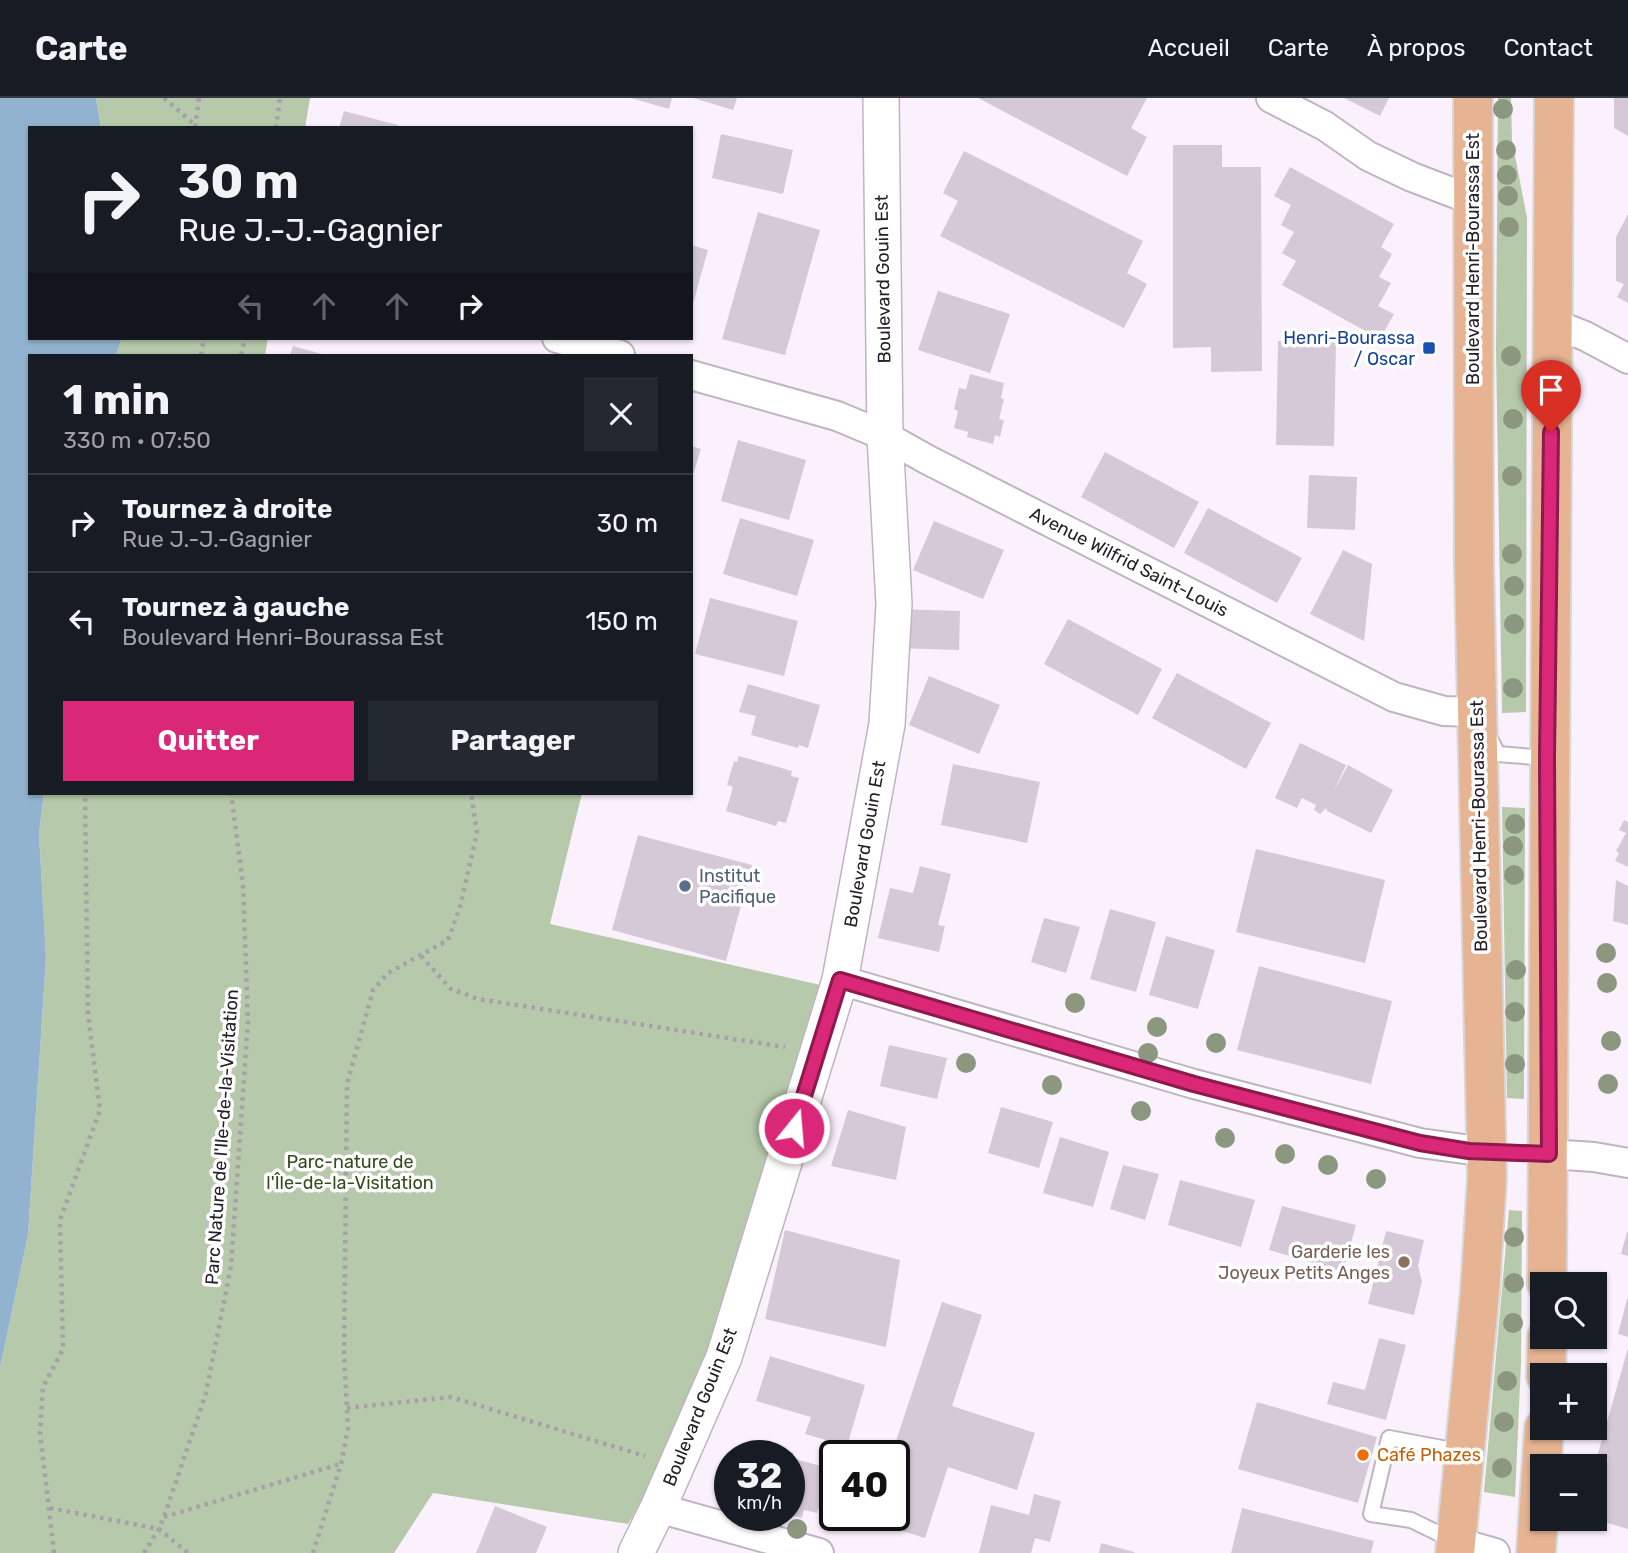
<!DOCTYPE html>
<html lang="fr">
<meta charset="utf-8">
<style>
:root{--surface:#171b24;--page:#242831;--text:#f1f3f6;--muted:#9ea1a6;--line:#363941;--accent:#db2777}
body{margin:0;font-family:Rubik,sans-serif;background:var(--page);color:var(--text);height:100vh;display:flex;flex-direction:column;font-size:26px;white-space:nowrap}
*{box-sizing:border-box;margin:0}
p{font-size:23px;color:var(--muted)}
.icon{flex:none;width:38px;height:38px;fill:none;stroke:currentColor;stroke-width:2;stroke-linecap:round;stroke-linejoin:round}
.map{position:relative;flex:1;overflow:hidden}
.panel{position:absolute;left:28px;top:256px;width:665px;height:441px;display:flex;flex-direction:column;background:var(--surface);border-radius:0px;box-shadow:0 2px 5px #0004}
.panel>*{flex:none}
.banner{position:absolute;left:28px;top:28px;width:665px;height:214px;border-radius:0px;box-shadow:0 2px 5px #0004;background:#171b24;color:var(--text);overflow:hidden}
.controls{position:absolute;left:1530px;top:1174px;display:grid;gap:14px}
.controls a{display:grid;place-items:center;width:77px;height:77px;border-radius:0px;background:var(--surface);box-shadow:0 2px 5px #0004;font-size:35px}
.speed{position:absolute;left:714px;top:1342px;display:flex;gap:14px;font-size:35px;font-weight:700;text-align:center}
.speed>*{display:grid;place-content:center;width:91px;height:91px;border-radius:50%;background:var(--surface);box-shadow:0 2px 5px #0004;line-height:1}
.speed small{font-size:18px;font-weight:400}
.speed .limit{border:4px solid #111;border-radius:10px;background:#fff;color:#111}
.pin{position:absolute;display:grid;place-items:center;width:60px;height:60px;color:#fff;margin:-72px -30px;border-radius:50% 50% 50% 0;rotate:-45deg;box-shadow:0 0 7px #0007}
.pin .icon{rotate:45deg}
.me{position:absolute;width:77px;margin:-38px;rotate:17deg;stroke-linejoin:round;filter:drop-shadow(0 0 5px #0008)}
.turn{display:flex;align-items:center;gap:24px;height:147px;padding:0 35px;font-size:32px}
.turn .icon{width:91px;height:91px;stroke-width:2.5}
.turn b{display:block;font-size:49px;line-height:60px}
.lanes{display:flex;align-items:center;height:66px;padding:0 35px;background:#0003;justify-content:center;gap:35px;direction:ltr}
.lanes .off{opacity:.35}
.round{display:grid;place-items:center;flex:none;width:74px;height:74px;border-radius:0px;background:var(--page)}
.head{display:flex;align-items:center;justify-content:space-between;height:119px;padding:0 35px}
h1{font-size:42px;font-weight:700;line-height:52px}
.primary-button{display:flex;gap:14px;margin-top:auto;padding:14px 35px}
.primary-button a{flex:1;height:80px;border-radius:0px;background:var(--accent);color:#fff;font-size:28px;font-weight:700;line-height:80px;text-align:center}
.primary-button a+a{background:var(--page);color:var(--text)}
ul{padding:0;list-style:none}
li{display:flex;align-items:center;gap:21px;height:98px;padding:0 35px;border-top:2px solid var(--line)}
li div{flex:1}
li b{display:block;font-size:26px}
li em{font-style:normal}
header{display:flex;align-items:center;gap:42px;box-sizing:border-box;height:98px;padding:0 35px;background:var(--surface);border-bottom:2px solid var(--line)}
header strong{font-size:33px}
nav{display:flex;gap:38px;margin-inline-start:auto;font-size:24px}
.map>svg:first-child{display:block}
</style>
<header>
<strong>Carte</strong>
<nav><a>Accueil</a><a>Carte</a><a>À propos</a><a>Contact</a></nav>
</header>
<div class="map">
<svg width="1628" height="1455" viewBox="0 0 1628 1455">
<rect width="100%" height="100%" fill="#fbf1fd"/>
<g fill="#b6c9aa">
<path d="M96,0h214l-5,30h-204z"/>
<path d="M1498,0h13l1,42 15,78 -1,494 -24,1 -6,-363z"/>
<path d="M122,240h146l-3,17h-149z"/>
<path d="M44,695h538l-32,131 275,62 -109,387 -88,151 -195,-31 -39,60h-394v-185l28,-133 18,-277 -7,-124z"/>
<path d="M1502,709l23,1 -1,291 -17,-1z"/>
<path d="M1509,1112l13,1 -1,152 -6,134 -31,-5z"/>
</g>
<path fill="#92b3cf" d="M0,0h96l5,30h-71v210h92l-6,17h-86v438h14l-5,41 7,124 -18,277 -28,133z"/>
<g fill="#d5c9d8">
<path d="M631,0h41l-3,11z"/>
<path d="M693,0h44l-4,12z"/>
<path d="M978,0h169l-16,30 16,9 -20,39z"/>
<path d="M1344,0h45l-9,18z"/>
<path d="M1614,0h14v38l-14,-8z"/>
<path d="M344,13l54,14 -1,3h-58z"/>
<path d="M721,36l72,16 -10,44 -71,-16z"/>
<path d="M1173,47h49v22h39l1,204 -51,1v-25l-38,1z"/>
<path d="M964,53l179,90 -16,32 20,11 -23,44 -184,-92 18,-35 -15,-8z"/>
<path d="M1290,69l104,57 -13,23 11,7 -13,23 12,6 -13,23 16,8 -14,25 -98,-54 14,-24 -14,-8 12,-21 -13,-7 10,-20 -17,-9z"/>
<path d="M758,114l62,18 -35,125 -63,-16z"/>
<path d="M1628,116v89l-11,-6 7,-13 -8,-3v-44z"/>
<path d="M691,147l17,5 -16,57h-1z"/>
<path d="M938,193l72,23 -20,59 -72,-23z"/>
<path d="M1278,243l58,1 -2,104 -58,-1z"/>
<path d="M293,248l29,8v1h-32z"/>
<path d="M970,276l34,9 -3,15 3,1 -5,20 5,1 -4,17 -5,-2 -2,9 -26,-7 1,-5 -14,-4 4,-17 -4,-2 5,-21 7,1z"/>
<path d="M738,342l68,20 -17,60 -68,-19z"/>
<path d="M691,348l10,3 -9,29h-1z"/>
<path d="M1105,354l94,50 -25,46 -93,-51z"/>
<path d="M1309,377l48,2 -2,53 -48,-2z"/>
<path d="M1208,410l94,50 -25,45 -93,-50z"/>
<path d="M740,420l74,22 -17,56 -74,-22z"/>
<path d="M934,423l70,29 -21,49 -70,-29z"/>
<path d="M1343,452l29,14 -8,77 -54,-27z"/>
<path d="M710,500l88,23 -14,55 -89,-22z"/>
<path d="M896,511l64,2 -1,39 -64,-2z"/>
<path d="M1068,521l94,50 -24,46 -94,-51z"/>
<path d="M1177,575l94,50 -25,46 -94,-51z"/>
<path d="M929,578l71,29 -21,49 -70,-29z"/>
<path d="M748,586l72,21 -12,43 -9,-3 -1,3 -47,-13 5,-19 -17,-4z"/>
<path d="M1300,645l46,22 -13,27 15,-27 45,25 -22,43 -44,-22 -1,-3 -6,6 -6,-4 2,-5 -14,-7 -5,10 -22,-10z"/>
<path d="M739,658l53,15 -1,5 8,2 -13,45 -8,-2 -2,5 -50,-15 7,-24 -6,-2 7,-24 3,1z"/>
<path d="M953,666l87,18 -13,61 -86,-18z"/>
<path d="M1624,722l4,2v45l-13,-6 4,-8 -3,-2 10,-18 -7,-3z"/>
<path d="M638,737l114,30 -26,96 -114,-31z"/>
<path d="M1256,751l129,31 -20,83 -129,-31z"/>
<path d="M920,768l31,8 -13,51 7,1 -6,26 -61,-14 12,-50 23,5z"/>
<path d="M1616,782l12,6v39l-15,-4z"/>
<path d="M1110,811l46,13 -20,70 -46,-13z"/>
<path d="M1044,820l36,9 -14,46 -35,-11z"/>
<path d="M1166,838l49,14 -17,59 -49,-14z"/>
<path d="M1259,868l133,35 -21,83 -134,-34z"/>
<path d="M889,947l58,13 -10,41 -57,-13z"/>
<path d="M1001,1009l52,15 -14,46 -51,-15z"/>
<path d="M848,1012l58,17 -10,53 -65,-14z"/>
<path d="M1060,1039l49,15 -16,55 -50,-14z"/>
<path d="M1123,1067l36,9 -14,46 -35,-11z"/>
<path d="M1180,1082l75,20 -14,47 -73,-22z"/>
<path d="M1282,1108l74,19 -13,47 -74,-22z"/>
<path d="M785,1132l115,30 -14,87 -121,-28z"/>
<path d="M1386,1133l38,9 -6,26 4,15 -8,34 -46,-11z"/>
<path d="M1627,1134h1v24l-7,-2z"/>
<path d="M1627,1201h1v38l-10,-3z"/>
<path d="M942,1204l40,13 -30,91 83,27 -18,57 -69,-23 -23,71 -55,-17 2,-5h22v-60h-3z"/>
<path d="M1379,1240l27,7 -20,75 -59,-16 6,-22 32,8z"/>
<path d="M1628,1250v181l-34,-10v-10l14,-50 -11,-2z"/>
<path d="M770,1258l95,29 -18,61 -42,-12 6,-17 -55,-16z"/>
<path d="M1257,1304l120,35 -19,66 -120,-34z"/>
<path d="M781,1350l13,5 -2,5 36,10 -5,17 12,2v25l-17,-3 -1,4 -13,-3 -2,8 -13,-3v-59h-11z"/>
<path d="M1034,1396l27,7 -11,41 -15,-4 -4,15h-52l12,-48 38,10z"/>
<path d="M495,1408l52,21 -11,26h-60z"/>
<path d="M1242,1410l132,33 -3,12h-140z"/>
<path d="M1101,1445l33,9v1h-35z"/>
</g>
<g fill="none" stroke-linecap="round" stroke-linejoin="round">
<g stroke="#bfb4c2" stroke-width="18">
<g id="service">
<path d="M1489,639l9,17 48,4"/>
<path d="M1487,1054l60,2"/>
<path d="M1454,1443l-43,-21 -40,-6 18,-76 74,14"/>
</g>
</g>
<g stroke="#bfb4c2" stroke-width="32">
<g id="minor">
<path d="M1271,0l54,28 43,30 44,21 60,23"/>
<path d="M1552,225l33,13 43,23"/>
<path d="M557,240l63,17"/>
<path d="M691,277l146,41 48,20 43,24 466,237 50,14 32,1"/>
<path d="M840,882l354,104 226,59 66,9"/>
<path d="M1549,1056l45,3 34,6"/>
<path d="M658,1410l161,45"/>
<path d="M1456,1444l39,11"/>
</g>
</g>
<g stroke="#bfb4c2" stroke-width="38">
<path id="tertiary" d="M636,1455l22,-45 66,-151 116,-377 47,-256 7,-120 -9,-168 -4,-338"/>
</g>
<g stroke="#d8d7d8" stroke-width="42">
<g id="primary">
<path d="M1547,1186c2,-395 1,-790 7,-1186"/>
<path d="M1546,1278l1,-39"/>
<path d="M1455,1455l25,-262 7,-114 -13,-612 -1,-467"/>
<path d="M1536,1455l8,-125"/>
</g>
</g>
<g stroke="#a7a0a9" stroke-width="4.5" stroke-dasharray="3.5 5" stroke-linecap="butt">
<path d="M164,0l31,27"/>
<path d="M195,29l4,-29"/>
<path d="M276,30l4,-30"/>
<path d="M201,257l3,-17"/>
<path d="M241,257l4,-17"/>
<path d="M421,858l30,33 27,10 307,48"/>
<path d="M347,1310l104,-11 194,59"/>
<path d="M50,1410l109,21 29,24"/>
<path d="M164,1419l176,-53"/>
<path d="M54,1455l-14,-121 3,-45 20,-38 -3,-129 40,-110 -12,-96 -3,-221"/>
<path d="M144,1455l15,-24 5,-12 42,-124 25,-127 17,-245 -5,-136 -12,-92"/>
<path d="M313,1455l28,-89 7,-36 -4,-74 3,-270 26,-94 15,-17 60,-33 12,-33 17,-74 -6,-40"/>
</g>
<use href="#service" stroke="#fff" stroke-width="14"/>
<use href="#minor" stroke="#fff" stroke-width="28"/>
<use href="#tertiary" stroke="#fff" stroke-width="35"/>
<use href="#primary" stroke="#e6b393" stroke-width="38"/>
</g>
<g fill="#8c9780">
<circle cx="1503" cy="11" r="10"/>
<circle cx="1506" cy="52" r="10"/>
<circle cx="1507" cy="77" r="10"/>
<circle cx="1508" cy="98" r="10"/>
<circle cx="1509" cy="129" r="10"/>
<circle cx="1511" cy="258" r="10"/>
<circle cx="1513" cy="321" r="10"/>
<circle cx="1512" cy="378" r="10"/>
<circle cx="1512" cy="456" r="10"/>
<circle cx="1514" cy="488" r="10"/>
<circle cx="1514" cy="526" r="10"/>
<circle cx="1513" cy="590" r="10"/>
<circle cx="1515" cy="726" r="10"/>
<circle cx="1513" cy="748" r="10"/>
<circle cx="1514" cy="777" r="10"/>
<circle cx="1606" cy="855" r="10"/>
<circle cx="1516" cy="872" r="10"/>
<circle cx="1607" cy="885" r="10"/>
<circle cx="1075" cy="905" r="10"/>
<circle cx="1515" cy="914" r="10"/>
<circle cx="1157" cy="929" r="10"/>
<circle cx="1611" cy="943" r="10"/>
<circle cx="1216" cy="945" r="10"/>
<circle cx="1148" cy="955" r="10"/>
<circle cx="966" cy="965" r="10"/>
<circle cx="1515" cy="966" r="10"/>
<circle cx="1608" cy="986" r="10"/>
<circle cx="1052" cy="987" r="10"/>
<circle cx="1141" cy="1013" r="10"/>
<circle cx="1225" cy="1040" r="10"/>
<circle cx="1285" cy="1056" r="10"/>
<circle cx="1328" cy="1067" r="10"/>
<circle cx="1376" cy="1081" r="10"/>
<circle cx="1514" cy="1139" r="10"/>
<circle cx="1514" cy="1185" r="10"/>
<circle cx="1513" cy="1225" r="10"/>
<circle cx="1507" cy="1283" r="10"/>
<circle cx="1504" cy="1324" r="10"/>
<circle cx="1502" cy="1370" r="10"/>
<circle cx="797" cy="1431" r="10"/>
</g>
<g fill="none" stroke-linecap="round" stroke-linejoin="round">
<g stroke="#8e194d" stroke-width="18">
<path id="route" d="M794,1030l46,-148 354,104 226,59 49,8 80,3 -2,-396 4,-326"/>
</g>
<use href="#route" stroke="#db2777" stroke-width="12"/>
</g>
<rect fill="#1a4fb4" stroke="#fff" stroke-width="2.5" x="1422" y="243" width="14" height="14" rx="3.5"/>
<circle fill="#5c6f8a" stroke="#fff" stroke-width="2.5" cx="685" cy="788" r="7"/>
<circle fill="#8d6e63" stroke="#fff" stroke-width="2.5" cx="1404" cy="1164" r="7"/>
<circle fill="#e8710a" stroke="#fff" stroke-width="2.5" cx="1363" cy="1357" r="7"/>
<g text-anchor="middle" stroke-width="7" stroke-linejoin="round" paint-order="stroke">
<g font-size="18" fill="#242025" stroke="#fff">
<text transform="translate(1473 161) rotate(-90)" y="6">Boulevard Henri-Bourassa Est</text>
<text transform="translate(883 181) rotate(-91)" y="6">Boulevard Gouin Est</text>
<text transform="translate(1129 464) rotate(27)" y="6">Avenue Wilfrid Saint-Louis</text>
<text transform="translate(1479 728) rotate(-91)" y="6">Boulevard Henri-Bourassa Est</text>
<text transform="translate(865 746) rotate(-80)" y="6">Boulevard Gouin Est</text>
<text transform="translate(222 1039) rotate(-86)" y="6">Parc Nature de l'Ile-de-la-Visitation</text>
<text transform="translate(700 1309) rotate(-68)" y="6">Boulevard Gouin Est</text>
</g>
<g font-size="18" fill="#164399" stroke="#fff" text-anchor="end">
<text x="1415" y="246">Henri-Bourassa<tspan x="1415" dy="21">/ Oscar</tspan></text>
</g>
<g font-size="18" fill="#4e5e75" stroke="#fff" text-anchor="start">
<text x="699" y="784">Institut<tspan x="699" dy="21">Pacifique</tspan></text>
</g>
<g font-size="18" fill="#314d1a" stroke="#fff">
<text x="350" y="1070">Parc-nature de<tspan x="350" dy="21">l'Île-de-la-Visitation</tspan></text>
</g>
<g font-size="18" fill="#785e54" stroke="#fff" text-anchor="end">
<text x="1390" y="1160">Garderie les<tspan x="1390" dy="21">Joyeux Petits Anges</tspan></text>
</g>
<g font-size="18" fill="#c56008" stroke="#fff" text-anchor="start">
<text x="1377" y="1363">Café Phazes</text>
</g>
</g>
</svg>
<div class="controls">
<a><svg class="icon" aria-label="search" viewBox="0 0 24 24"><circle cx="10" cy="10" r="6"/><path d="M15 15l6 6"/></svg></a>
<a>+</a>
<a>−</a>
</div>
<div class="speed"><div>32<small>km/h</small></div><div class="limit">40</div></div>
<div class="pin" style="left:1551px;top:334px;background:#d93025"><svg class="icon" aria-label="arrive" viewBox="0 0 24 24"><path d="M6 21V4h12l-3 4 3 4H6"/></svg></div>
<svg class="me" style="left:794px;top:1030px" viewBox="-20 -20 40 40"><circle r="17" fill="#db2777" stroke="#fff" stroke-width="3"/><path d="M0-11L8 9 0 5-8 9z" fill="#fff"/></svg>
<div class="banner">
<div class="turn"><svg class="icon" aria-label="right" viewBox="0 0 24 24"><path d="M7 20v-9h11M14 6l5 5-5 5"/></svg><div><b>30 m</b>Rue J.-J.-Gagnier</div></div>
<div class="lanes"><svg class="icon off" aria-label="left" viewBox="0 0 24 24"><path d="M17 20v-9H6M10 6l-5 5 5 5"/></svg><svg class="icon off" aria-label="ahead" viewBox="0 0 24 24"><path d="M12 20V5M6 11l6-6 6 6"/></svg><svg class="icon off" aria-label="ahead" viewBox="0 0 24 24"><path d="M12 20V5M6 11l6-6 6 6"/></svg><svg class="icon" aria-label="right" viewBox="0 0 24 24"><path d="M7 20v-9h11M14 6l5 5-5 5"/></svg></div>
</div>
<section class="panel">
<div class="head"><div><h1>1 min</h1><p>330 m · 07:50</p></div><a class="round"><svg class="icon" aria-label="close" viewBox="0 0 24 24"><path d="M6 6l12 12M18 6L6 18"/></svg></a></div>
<ul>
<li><svg class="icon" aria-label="right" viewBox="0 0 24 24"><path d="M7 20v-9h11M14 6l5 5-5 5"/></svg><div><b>Tournez à droite</b><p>Rue J.-J.-Gagnier</p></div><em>30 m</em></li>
<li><svg class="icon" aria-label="left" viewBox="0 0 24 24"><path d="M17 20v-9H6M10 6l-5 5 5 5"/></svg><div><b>Tournez à gauche</b><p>Boulevard Henri-Bourassa Est</p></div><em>150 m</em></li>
</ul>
<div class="primary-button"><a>Quitter</a><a>Partager</a></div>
</section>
</div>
